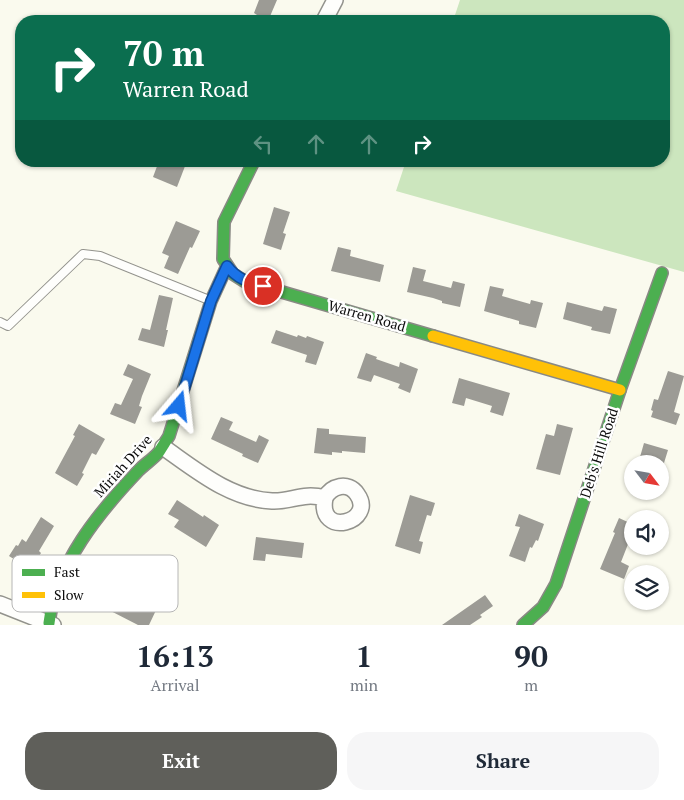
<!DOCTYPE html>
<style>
:root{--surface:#fff;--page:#f6f6f7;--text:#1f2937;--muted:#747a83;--accent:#5f5f5a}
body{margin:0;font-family:"PT Serif",serif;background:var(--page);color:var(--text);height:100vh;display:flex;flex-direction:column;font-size:19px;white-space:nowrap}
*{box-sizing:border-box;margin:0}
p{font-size:16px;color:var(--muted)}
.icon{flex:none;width:28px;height:28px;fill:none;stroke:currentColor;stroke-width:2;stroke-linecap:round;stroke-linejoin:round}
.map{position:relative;height:625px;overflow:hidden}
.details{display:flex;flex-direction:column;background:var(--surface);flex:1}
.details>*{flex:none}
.banner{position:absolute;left:15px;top:15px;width:655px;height:152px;border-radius:20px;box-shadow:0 1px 4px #0004;background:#0b6e4f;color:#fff;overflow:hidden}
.needle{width:32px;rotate:121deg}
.fabs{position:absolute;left:624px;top:455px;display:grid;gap:10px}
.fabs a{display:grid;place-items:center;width:45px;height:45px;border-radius:50%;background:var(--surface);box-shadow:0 1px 4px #0004;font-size:25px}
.pin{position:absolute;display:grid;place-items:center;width:42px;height:42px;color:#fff;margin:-21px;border:2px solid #fff;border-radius:50%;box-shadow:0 1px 5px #0007}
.me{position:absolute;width:55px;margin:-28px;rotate:17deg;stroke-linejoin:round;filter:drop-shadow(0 0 4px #0008)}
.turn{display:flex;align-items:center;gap:18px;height:105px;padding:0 25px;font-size:22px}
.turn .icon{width:65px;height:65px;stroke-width:2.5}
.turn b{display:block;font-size:35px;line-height:42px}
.lanes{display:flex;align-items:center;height:48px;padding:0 25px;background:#0003;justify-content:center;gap:25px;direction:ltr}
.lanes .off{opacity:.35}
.eta{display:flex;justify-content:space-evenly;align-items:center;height:85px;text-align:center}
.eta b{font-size:30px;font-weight:800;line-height:35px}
.action{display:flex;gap:10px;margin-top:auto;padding:10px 25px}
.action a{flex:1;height:58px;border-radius:20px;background:var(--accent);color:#fff;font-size:20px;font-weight:800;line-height:58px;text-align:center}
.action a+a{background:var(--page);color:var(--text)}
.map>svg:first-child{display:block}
</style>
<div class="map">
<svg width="684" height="625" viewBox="0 0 684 625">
<rect width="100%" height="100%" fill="#fafaee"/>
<path fill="#cce6be" d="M460,0h224v272l-288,-81 10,-30h258v-140h-211z"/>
<g fill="#9c9b95">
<path d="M259,0h18l-9,21h-13l2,-6 -3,-2z"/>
<path d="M159,161h28l-10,26 -24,-10z"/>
<path d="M274,207l16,5 -7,21 3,1 -5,16 -18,-6z"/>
<path d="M176,221l24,10 -8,17 -2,-1 -12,27 -14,-6 5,-12 -7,-3z"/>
<path d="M338,247l13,3 -1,6 34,9 -4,17 -49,-11z"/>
<path d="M413,267l13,3 -3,11 28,7 2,-7 12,3 -5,23 -18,-4v-2l-9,-3 -26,-6z"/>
<path d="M490,286l14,3 -2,7 28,8 1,-4 12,3 -7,25 -17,-4v-3l-35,-10z"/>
<path d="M159,295l14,3 -7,32h2l-4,17 -26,-7 4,-12 8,2z"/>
<path d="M567,302l35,9 2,-5 13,3 -7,25 -19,-4 1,-3 -29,-8z"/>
<path d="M276,330l21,7 1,-2 8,3 1,-2 17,6 -8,23 -11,-3 2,-7 -36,-12z"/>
<path d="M366,353l11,4 -1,2 23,8 1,-5 18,7 -8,24 -12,-5 2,-4 -26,-9 -3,7 -14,-4z"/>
<path d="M128,364l23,10 -9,22 -3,10 3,1 -7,17 -25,-10 5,-11 6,2 12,-26 -10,-4z"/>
<path d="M668,371l16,5 -10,36 6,2 -4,11 -25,-8 2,-6 -2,-1 3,-11 4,1z"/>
<path d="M459,378l51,15 -7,23 -13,-4 2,-6 -26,-8 -2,8 -12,-3z"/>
<path d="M221,417l12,5 -4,8 27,12 3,-7 10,5 -11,23 -16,-7 1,-2 -32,-15z"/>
<path d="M79,424l26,15 -9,16 -4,-2 -10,20 2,1 -7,12 -22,-13 20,-37 -2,-1z"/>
<path d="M557,424l16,4 -13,47 -24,-6 10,-35 8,2z"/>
<path d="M317,428l12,1v5l37,3 -1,16 -23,-2v2l-10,-1v3l-18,-2z"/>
<path d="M644,443l24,7 -4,13 -10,-3 -2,4h-14z"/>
<path d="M410,495l25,8 -4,13 -4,-1 -8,26 4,1 -3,12 -25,-8z"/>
<path d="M177,500l26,17 1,-2 15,10 -13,22 -32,-20 5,-7 -11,-6z"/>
<path d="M519,514l25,10 -6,17 -2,-1 -4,8 -2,-1 -5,15 -16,-6 11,-29 -5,-1z"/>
<path d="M41,517l13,9 -15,25 2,2 -10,17 -22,-14 7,-11 2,1 4,-7 4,3z"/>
<path d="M619,518l13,6v10l-11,28 8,4 -5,13 -24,-10 15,-36 -2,-1z"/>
<path d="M256,537l48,6 -2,15 -36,-4 -1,7 -12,-1z"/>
<path d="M109,583l11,5 -4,9 26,12 4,-8 12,5 -9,19h-11l-39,-20z"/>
<path d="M485,595l8,11 -13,9 2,2 -12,8h-28z"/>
</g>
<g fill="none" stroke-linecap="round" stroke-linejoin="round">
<g stroke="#93938d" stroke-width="10">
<path id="lane" d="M0,322l8,4 75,-72 17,2 109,44"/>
</g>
<g stroke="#93938d" stroke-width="18">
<g id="street">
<path d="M324,21l11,-21"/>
<path d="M163,447c33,23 67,52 109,54 20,1 30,-9 53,-3 6,-12 23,-17 32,-4 20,28 -40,45 -32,4"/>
<path d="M0,604l53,21"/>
</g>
</g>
<g stroke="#898984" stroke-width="14">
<g id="fast">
<path d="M254,161l-30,61 -1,37 10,15 11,7 189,55"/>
<path d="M49,623c7,-59 50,-111 90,-153 6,-6 14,-11 20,-18 3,-5 7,-11 10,-16l42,-135 16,-35"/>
<path d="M523,625l20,-18 13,-23 64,-194 42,-117"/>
</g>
</g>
<g stroke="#898984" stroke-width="14">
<path id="slow" d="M433,336l187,54"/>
</g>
<use href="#lane" stroke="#fefefc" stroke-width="8"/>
<use href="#street" stroke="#fefefc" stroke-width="15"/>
<use href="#fast" stroke="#4caf50" stroke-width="11"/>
<use href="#slow" stroke="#ffc107" stroke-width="11"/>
</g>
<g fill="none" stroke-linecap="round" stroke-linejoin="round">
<g stroke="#114b97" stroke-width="12">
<path id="route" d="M179,406l32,-105 16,-35c10,13 21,16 36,20"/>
</g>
<use href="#route" stroke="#1a73e8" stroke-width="9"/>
</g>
<g text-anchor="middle" stroke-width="5" stroke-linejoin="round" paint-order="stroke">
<g font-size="14" fill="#0b0b0b" stroke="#fff">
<text transform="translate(367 316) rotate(16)" y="5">Warren Road</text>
<text transform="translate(599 453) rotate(-72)" y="5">Deb's Hill Road</text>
<text transform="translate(123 466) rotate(-48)" y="5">Miriah Drive</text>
</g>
</g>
<rect x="12" y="555" width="166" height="57" rx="8" fill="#fff" stroke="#b6b6b6" stroke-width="1"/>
<rect x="22" y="569" width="23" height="7" fill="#4caf50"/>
<rect x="22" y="592" width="23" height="6" fill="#ffc107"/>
<g font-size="14" fill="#0b0b0b">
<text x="54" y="577">Fast</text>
<text x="54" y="600">Slow</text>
</g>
</svg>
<div class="fabs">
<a><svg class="needle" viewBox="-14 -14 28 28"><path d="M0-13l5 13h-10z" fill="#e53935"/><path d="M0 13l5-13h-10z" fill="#747a83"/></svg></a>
<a><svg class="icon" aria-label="sound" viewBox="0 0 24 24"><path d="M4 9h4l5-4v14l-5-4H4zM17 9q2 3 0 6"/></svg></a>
<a><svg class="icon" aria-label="layers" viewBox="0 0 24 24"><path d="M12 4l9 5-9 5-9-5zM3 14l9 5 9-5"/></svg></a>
</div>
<div class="pin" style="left:263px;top:286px;background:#d93025"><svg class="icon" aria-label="arrive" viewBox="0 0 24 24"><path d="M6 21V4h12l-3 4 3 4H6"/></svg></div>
<svg class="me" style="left:179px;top:406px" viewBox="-20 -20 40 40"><path d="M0-17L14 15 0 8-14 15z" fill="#1a73e8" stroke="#fff" stroke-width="4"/></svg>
<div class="banner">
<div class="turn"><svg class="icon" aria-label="right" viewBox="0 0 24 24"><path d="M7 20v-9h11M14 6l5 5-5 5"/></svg><div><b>70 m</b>Warren Road</div></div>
<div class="lanes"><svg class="icon off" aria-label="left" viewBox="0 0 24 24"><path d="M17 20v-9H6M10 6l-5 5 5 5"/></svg><svg class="icon off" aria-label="ahead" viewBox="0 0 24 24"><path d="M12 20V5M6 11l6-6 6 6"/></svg><svg class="icon off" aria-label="ahead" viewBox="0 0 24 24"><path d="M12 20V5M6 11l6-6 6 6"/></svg><svg class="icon" aria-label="right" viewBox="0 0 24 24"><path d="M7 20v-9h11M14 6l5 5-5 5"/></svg></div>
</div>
</div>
<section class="details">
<div class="eta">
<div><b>16:13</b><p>Arrival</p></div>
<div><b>1</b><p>min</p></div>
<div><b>90</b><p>m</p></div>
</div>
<div class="action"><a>Exit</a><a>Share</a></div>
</section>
